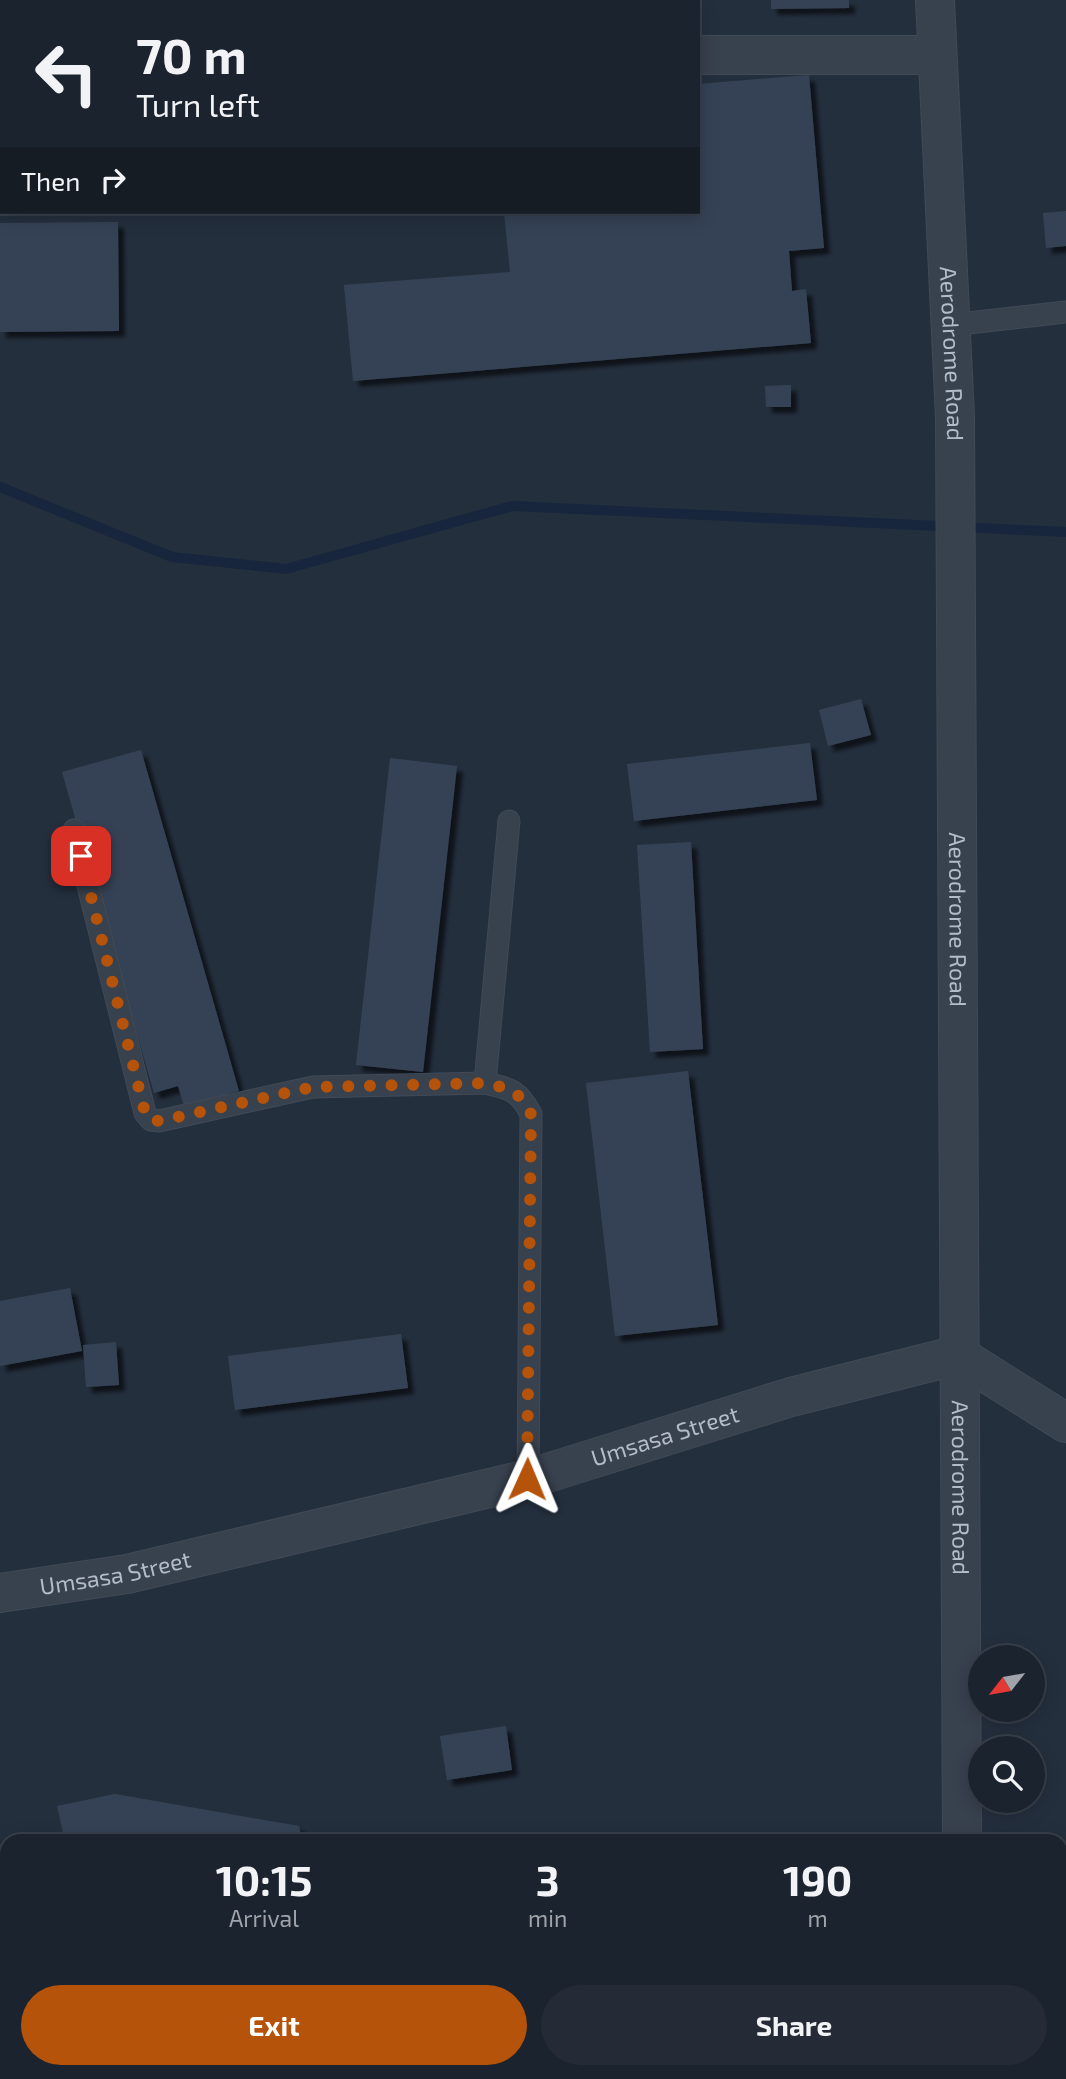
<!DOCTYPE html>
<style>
:root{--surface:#1b232e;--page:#242b36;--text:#f1f3f6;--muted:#a0a4aa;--line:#39404a;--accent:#b45309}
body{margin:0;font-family:"Exo 2",sans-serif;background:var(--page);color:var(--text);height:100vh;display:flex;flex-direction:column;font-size:26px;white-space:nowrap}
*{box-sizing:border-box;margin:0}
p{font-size:23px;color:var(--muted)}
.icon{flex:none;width:38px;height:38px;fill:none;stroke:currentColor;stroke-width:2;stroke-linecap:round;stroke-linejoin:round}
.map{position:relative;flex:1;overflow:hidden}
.side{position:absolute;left:0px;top:1834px;width:1068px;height:245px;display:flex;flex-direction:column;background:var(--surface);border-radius:21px 21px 0 0;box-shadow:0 4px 18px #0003,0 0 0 2px var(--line)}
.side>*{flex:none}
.hud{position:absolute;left:0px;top:0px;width:700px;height:214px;box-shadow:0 4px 18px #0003,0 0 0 2px var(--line);background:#1b232e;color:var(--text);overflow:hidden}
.needle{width:46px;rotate:239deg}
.buttons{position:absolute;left:968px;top:1645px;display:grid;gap:14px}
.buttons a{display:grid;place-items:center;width:77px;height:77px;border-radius:50%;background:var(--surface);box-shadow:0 4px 18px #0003,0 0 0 2px var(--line);font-size:35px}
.pin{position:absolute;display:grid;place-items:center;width:60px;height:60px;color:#fff;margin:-30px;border-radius:14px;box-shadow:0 4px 10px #0006}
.me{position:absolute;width:77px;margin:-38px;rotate:1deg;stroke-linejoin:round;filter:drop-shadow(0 0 5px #0008)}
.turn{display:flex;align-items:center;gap:24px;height:147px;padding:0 21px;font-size:32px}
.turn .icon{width:91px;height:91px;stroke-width:2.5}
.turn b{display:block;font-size:49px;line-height:60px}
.then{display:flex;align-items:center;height:66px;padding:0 21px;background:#0003;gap:14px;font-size:26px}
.eta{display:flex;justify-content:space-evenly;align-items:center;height:119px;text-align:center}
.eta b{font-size:42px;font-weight:700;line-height:49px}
.cta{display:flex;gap:14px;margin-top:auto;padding:14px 21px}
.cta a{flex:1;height:80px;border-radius:42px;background:var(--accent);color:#fff;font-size:28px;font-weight:700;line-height:80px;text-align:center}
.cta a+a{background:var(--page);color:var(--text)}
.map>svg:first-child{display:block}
</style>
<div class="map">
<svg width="1066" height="2079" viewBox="0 0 1066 2079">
<defs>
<filter id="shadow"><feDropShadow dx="6" dy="6" stdDeviation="2" flood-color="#0009"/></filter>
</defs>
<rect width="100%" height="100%" fill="#242f3e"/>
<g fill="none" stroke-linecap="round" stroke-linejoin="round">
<path stroke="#17263c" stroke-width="10" d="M0,487l172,70 114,12 226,-63 554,26"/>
</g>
<g fill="#364354" filter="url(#shadow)">
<path d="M771,0h78v8l-78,1z"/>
<path d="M809,75l15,173 -35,3 3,40 14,-2 5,54 -458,38 -9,-96 166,-13 -6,-60h194v-128z"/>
<path d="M1066,211v35l-20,2 -3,-35z"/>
<path d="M118,222l1,109 -119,1v-109z"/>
<path d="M791,385v22h-25l-1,-21z"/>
<path d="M861,699l10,36 -43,11 -9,-36z"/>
<path d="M810,743l7,57 -183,21 -7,-57z"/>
<path d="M141,750l98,341 -55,15 -6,-20 -24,7 -92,-321z"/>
<path d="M390,758l67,8 -34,306 -67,-7z"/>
<path d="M691,842l12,207 -53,3 -13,-207z"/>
<path d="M688,1071l30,254 -103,11 -29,-253z"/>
<path d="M70,1288l12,63 -82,15v-65z"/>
<path d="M401,1334l7,54 -173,22 -7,-54z"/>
<path d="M116,1342l3,43 -33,2 -3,-42z"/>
<path d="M506,1726l6,44 -65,10 -7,-44z"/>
<path d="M115,1794l184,32 3,15h-237l-8,-35z"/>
<path d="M93,2072h151v2l8,-2h84l2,7h-243z"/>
</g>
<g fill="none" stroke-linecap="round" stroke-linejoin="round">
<g stroke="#414a57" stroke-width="23">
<g id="service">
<path d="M951,325l115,-13"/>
<path d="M74,830l71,283 6,7 8,1 154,-34 172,-4c26,6 33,7 46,31l-3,365"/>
<path d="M485,1083l24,-262"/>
<path d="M1043,2072l2,7"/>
</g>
</g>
<g stroke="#414a57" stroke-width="40">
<g id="minor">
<path d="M252,0v2"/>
<path d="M698,55h239"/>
<path d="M0,56h2"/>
<path id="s1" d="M0,1593l127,-19 401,-95 263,-82 167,-42 108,68"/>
</g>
</g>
<g stroke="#414a57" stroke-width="40">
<g id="tertiary">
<path id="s2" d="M935,0l20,417 7,1424"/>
<path d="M963,2072v7"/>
</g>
</g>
<use href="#service" stroke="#38414e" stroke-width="21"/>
<use href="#minor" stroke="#38414e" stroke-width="38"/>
<use href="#tertiary" stroke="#38414e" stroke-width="38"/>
</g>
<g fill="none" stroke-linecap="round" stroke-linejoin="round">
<path stroke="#b45309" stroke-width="12" stroke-dasharray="0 21.6" d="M81,856l64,257 6,7 8,1 154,-34 172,-4c26,6 33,7 46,31l-4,365"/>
</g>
<g text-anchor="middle" stroke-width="7" stroke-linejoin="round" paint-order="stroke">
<g font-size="23" fill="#b4bcc9" stroke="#1d2633">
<text dy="8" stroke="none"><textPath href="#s2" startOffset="354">Aerodrome Road</textPath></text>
<text dy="8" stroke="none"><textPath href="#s2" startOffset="920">Aerodrome Road</textPath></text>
<text dy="8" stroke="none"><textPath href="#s1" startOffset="684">Umsasa Street</textPath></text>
<text dy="8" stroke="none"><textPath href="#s2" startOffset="1488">Aerodrome Road</textPath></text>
<text dy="8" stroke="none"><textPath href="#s1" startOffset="117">Umsasa Street</textPath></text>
</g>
</g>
</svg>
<div class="buttons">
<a><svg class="needle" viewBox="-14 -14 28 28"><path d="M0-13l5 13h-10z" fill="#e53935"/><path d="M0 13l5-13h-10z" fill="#a0a4aa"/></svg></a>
<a><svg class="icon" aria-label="search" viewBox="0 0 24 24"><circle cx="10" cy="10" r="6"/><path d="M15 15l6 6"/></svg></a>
</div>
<div class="pin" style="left:81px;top:856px;background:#d93025"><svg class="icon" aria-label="arrive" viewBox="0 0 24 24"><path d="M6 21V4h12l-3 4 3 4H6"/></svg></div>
<svg class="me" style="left:527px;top:1479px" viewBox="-20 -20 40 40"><path d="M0-17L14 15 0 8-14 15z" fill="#b45309" stroke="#fff" stroke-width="4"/></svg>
<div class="hud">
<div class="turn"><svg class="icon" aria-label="left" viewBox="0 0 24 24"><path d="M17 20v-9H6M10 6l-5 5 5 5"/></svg><div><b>70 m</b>Turn left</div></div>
<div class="then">Then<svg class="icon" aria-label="right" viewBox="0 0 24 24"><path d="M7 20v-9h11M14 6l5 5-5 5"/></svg></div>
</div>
<section class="side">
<div class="eta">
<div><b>10:15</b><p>Arrival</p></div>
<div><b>3</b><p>min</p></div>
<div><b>190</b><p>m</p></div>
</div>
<div class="cta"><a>Exit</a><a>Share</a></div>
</section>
</div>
